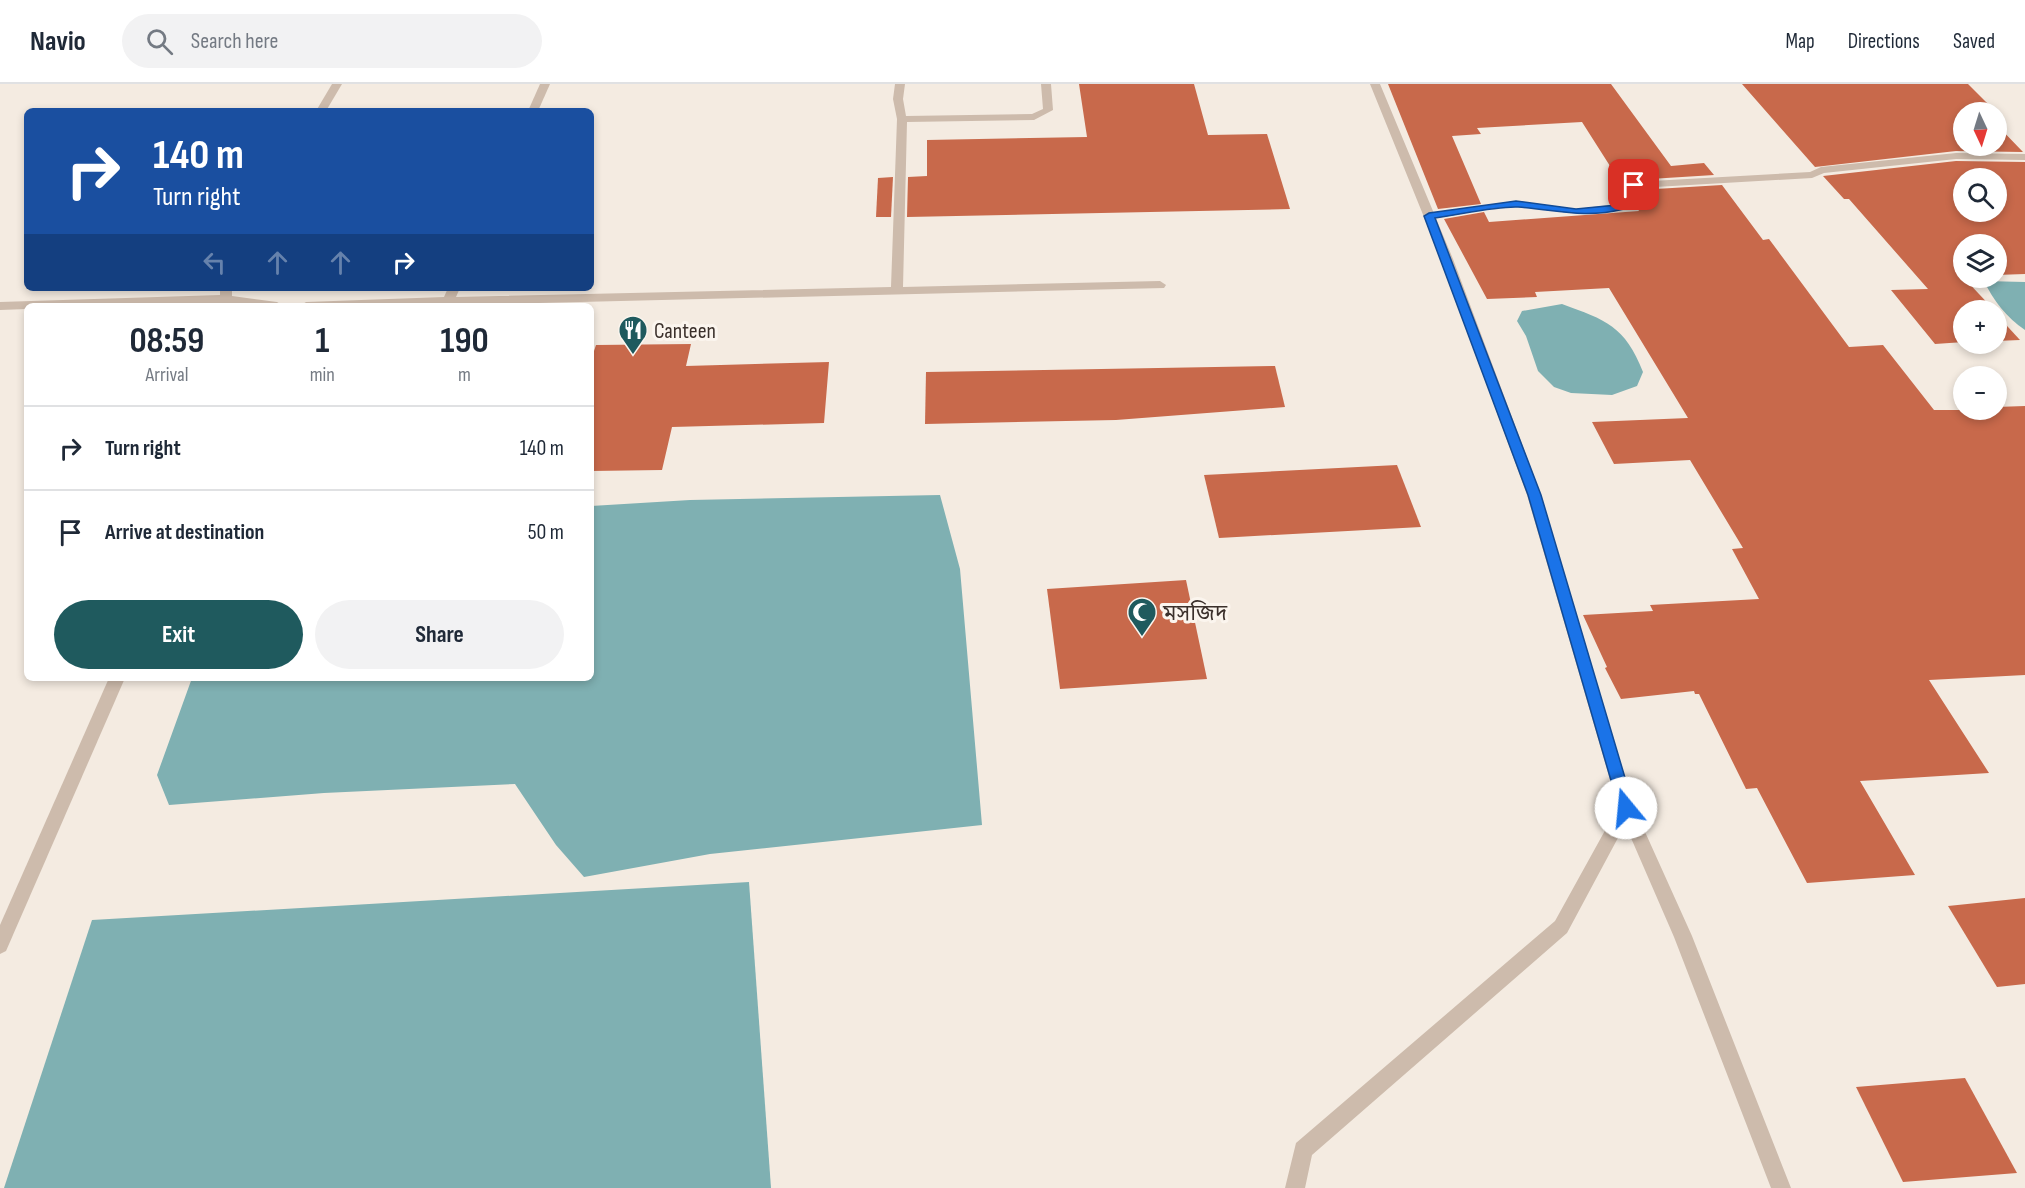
<!DOCTYPE html>
<meta charset="utf-8">
<style>
:root{--surface:#fff;--page:#f2f2f3;--text:#1f2937;--muted:#747a83;--line:#e0e1e3;--accent:#1f5a5e}
body{margin:0;font-family:"Sofia Sans Condensed","Noto Sans Bengali",sans-serif;background:var(--page);color:var(--text);height:100vh;display:flex;flex-direction:column;font-size:22px;white-space:nowrap}
*{box-sizing:border-box;margin:0}
p{font-size:20px;color:var(--muted)}
.icon{flex:none;width:33px;height:33px;fill:none;stroke:currentColor;stroke-width:2;stroke-linecap:round;stroke-linejoin:round}
.map{position:relative;flex:1;overflow:hidden}
.side{position:absolute;left:24px;top:219px;width:570px;height:378px;display:flex;flex-direction:column;background:var(--surface);border-radius:9px;box-shadow:0 3px 9px #0003}
.side>*{flex:none}
.hud{position:absolute;left:24px;top:24px;width:570px;height:183px;border-radius:9px;box-shadow:0 3px 9px #0003;background:#1a4fa0;color:#fff;overflow:hidden}
.needle{width:39px;rotate:176deg}
.tools{position:absolute;left:1953px;top:18px;display:grid;gap:12px}
.tools a{display:grid;place-items:center;width:54px;height:54px;border-radius:50%;background:var(--surface);box-shadow:0 3px 9px #0003;font-size:30px}
.pin{position:absolute;display:grid;place-items:center;width:51px;height:51px;color:#fff;margin:-26px;border-radius:12px;box-shadow:0 3px 9px #0006}
.me{position:absolute;width:66px;margin:-33px;rotate:343deg;stroke-linejoin:round;filter:drop-shadow(0 0 4px #0008)}
.turn{display:flex;align-items:center;gap:21px;height:126px;padding:0 30px;font-size:27px}
.turn .icon{width:78px;height:78px;stroke-width:2.5}
.turn b{display:block;font-size:42px;line-height:51px}
.lanes{display:flex;align-items:center;height:57px;padding:0 30px;background:#0003;justify-content:center;gap:30px;direction:ltr}
.lanes .off{opacity:.35}
.eta{display:flex;justify-content:space-evenly;align-items:center;height:102px;text-align:center}
.eta b{font-size:36px;font-weight:700;line-height:42px}
.action{display:flex;gap:12px;margin-top:auto;padding:12px 30px}
.action a{flex:1;height:69px;border-radius:36px;background:var(--accent);color:#fff;font-size:24px;font-weight:700;line-height:69px;text-align:center}
.action a+a{background:var(--page);color:var(--text)}
ul{padding:0;list-style:none}
li{display:flex;align-items:center;gap:18px;height:84px;padding:0 30px;border-top:2px solid var(--line)}
li div{flex:1}
li b{display:block;font-size:22px}
li em{font-style:normal}
header{display:flex;align-items:center;gap:36px;box-sizing:border-box;height:84px;padding:0 30px;background:var(--surface);border-bottom:2px solid var(--line)}
header strong{font-size:28px}
nav{display:flex;gap:33px;margin-inline-start:auto;font-size:21px}
.search{width:420px;height:54px;background:var(--page);display:flex;align-items:center;gap:15px;box-sizing:border-box;padding:0 21px;border-radius:33px;color:var(--muted);font-size:22px}
.map>svg:first-child{display:block}
</style>
<header>
<strong>Navio</strong>
<div class="search"><svg class="icon" aria-label="search" viewBox="0 0 24 24"><circle cx="10" cy="10" r="6"/><path d="M15 15l6 6"/></svg>Search here</div>
<nav><a>Map</a><a>Directions</a><a>Saved</a></nav>
</header>
<div class="map">
<svg width="2025" height="1104" viewBox="0 0 2025 1104">
<rect width="100%" height="100%" fill="#f4ebe1"/>
<g fill="#7fb0b2">
<path d="M1984,197l41,1v48c-18,-12 -32,-30 -41,-49z"/>
<path d="M1562,220c44,16 63,22 81,68l-6,14 -25,9 -41,-2 -17,-6 -16,-16 -12,-35 -9,-15 5,-10z"/>
<path d="M940,411l20,74 22,256 -272,29 -126,23 -28,-32 -41,-61 -191,9 -155,12 -12,-30 35,-97h399v-172l99,-6z"/>
<path d="M749,798l22,306h-767l88,-268z"/>
</g>
<g fill="#c8694b" fill-rule="evenodd">
<path d="M1079,0h115l14,51 59,-1 23,75 -383,8 1,-40 19,-1v-36l160,-3z"/>
<path d="M1388,0h223l60,82 33,-3 10,12 -80,5 -6,2 -4,6 -42,-66 -105,6 4,6 -29,2 29,68 -43,5z"/>
<path d="M1742,0h226l37,37h-9v-9h-32v34h32v-22l27,28 -67,-1 -141,16z"/>
<path d="M1956,77l69,1v112l-29,1v-31h-32v34l30,32h-30v32l-29,2 -44,-54 37,-1 -79,-90h-5l-21,-23zM1964,94h32v34h-32z"/>
<path d="M893,93l-2,40h-15l2,-39z"/>
<path d="M1722,101l41,55 6,-1 80,108 34,-2 51,65h62v-3l29,-1v269l-96,5 60,93 -129,8 55,94 -108,8 -50,-95 -11,1 -47,-95h-4l-1,-3 -73,8 -16,-31 2,-1 -24,-52 70,-4 -3,-6 109,-6 -27,-50 11,-1 -53,-88 -76,4 -22,-42 96,-4 -79,-130 -74,4 2,5 -50,2 -43,-80 40,-7 5,10 150,-11 -6,-10 6,-11z"/>
<path d="M1996,230l24,26 -24,1z"/>
<path d="M691,260l-5,22 143,-4 -5,61 -152,4 -10,43 -71,1v-111l5,-15z"/>
<path d="M1275,282l10,41 -169,13 -191,4 1,-52z"/>
<path d="M1397,381l24,62 -202,11 -15,-63z"/>
<path d="M1186,496l21,99 -147,10 -13,-100z"/>
<path d="M2025,814v86l-28,3 -49,-81z"/>
<path d="M1965,994l52,95 -114,9 -47,-95z"/>
</g>
<g fill="none" stroke-linecap="round" stroke-linejoin="round">
<g fill="#cdbbac" fill-rule="evenodd">
<path d="M332,0h10l-16,27h-10z"/>
<path d="M540,0h10l-12,27h-10z"/>
<path d="M895,0h10l-2,15 3,17 126,-2 11,-5 -2,-25h10l2,26 -19,10 -127,2 -4,165 257,-6 6,4 -2,3 -750,18h-114l6,-4 138,-5 4,-9h12l-4,9 435,-10 6,-168 -4,-20z"/>
<path d="M220,204h12v8l45,6 6,4h-34l-23,-3 -199,3v3l-27,1v-8l220,-7z"/>
<path d="M1626,717l6,2 60,133 99,252h-20l-97,-251 -56,-129 2,-5z"/>
</g>
<g fill="#cdbbac" fill-rule="evenodd">
<path d="M1956,69l69,1v6l-69,-1 -132,14 -12,5 -174,10 -13,21c-44,11 -66,0 -107,-2 -26,-1 -63,9 -89,12l-6,-3 6,-3 87,-12 60,8 41,-5 13,-21 4,-1 176,-10 11,-5z"/>
<path d="M109,594h16l-119,273 -6,3v-29z"/>
</g>
<path fill="#cdbbac" fill-rule="evenodd" d="M1370,0h10l73,175 88,236 93,313 -67,125 -255,222 -7,33h-20l11,-45 259,-222 63,-114 -91,-312 -86,-236z"/>
</g>
<path fill="#1a73e8" stroke="#114b97" stroke-width="1.5" d="M1634,98l5,3 -15,24c-41,10 -66,1 -106,-2 -23,-1 -59,8 -83,11l106,277 93,313 -2,5 -6,2 -5,-2 -2,-5 -91,-313 -104,-279 5,-3 87,-12 60,8 41,-4 13,-22z"/>
<defs>
<g id="restaurant-pin" transform="scale(1.5)"><path d="M0 17L-7.5 6A9.5 9.5 0 1 1 7.5 6Z" fill="#1f5a5e" stroke="#fbf5ee"/><path d="M-5-6h1v4h1v-4h1v4h1v-4h1v5L-1.5 .5V6h-2V.5L-5-1ZM5-6V6H3V1.5H1.5Q1.5-4 5-6Z" fill="#fff"/></g>
<g id="mosque-pin" transform="scale(1.5)"><path d="M0 17L-7.5 6A9.5 9.5 0 1 1 7.5 6Z" fill="#1f5a5e" stroke="#fbf5ee"/><path d="M3.5-4.9A6 6 0 1 0 3.5 4.9A5 5 0 1 1 3.5-4.9Z" fill="#fff"/></g>
</defs>
<g fill-rule="evenodd">
<use href="#restaurant-pin" x="633" y="246"/>
<use href="#mosque-pin" x="1142" y="528"/>
</g>
<g text-anchor="middle" stroke-width="6" stroke-linejoin="round" paint-order="stroke">
<g font-size="22" fill="#3b302b" stroke="#fbf5ee" text-anchor="start">
<text x="654" y="254">Canteen</text>
<text x="1163" y="536">মসজিদ</text>
</g>
</g>
</svg>
<div class="tools">
<a><svg class="needle" viewBox="-14 -14 28 28"><path d="M0-13l5 13h-10z" fill="#e53935"/><path d="M0 13l5-13h-10z" fill="#747a83"/></svg></a>
<a><svg class="icon" aria-label="search" viewBox="0 0 24 24"><circle cx="10" cy="10" r="6"/><path d="M15 15l6 6"/></svg></a>
<a><svg class="icon" aria-label="layers" viewBox="0 0 24 24"><path d="M12 4l9 5-9 5-9-5zM3 14l9 5 9-5"/></svg></a>
<a>+</a>
<a>−</a>
</div>
<div class="pin" style="left:1634px;top:101px;background:#d93025"><svg class="icon" aria-label="arrive" viewBox="0 0 24 24"><path d="M6 21V4h12l-3 4 3 4H6"/></svg></div>
<svg class="me" style="left:1626px;top:724px" viewBox="-20 -20 40 40"><circle r="19" fill="#fff"/><path d="M0-13L10 11 0 6-10 11z" fill="#1a73e8"/></svg>
<div class="hud">
<div class="turn"><svg class="icon" aria-label="right" viewBox="0 0 24 24"><path d="M7 20v-9h11M14 6l5 5-5 5"/></svg><div><b>140 m</b>Turn right</div></div>
<div class="lanes"><svg class="icon off" aria-label="left" viewBox="0 0 24 24"><path d="M17 20v-9H6M10 6l-5 5 5 5"/></svg><svg class="icon off" aria-label="ahead" viewBox="0 0 24 24"><path d="M12 20V5M6 11l6-6 6 6"/></svg><svg class="icon off" aria-label="ahead" viewBox="0 0 24 24"><path d="M12 20V5M6 11l6-6 6 6"/></svg><svg class="icon" aria-label="right" viewBox="0 0 24 24"><path d="M7 20v-9h11M14 6l5 5-5 5"/></svg></div>
</div>
<section class="side">
<div class="eta">
<div><b>08:59</b><p>Arrival</p></div>
<div><b>1</b><p>min</p></div>
<div><b>190</b><p>m</p></div>
</div>
<ul>
<li><svg class="icon" aria-label="right" viewBox="0 0 24 24"><path d="M7 20v-9h11M14 6l5 5-5 5"/></svg><div><b>Turn right</b></div><em>140 m</em></li>
<li><svg class="icon" aria-label="arrive" viewBox="0 0 24 24"><path d="M6 21V4h12l-3 4 3 4H6"/></svg><div><b>Arrive at destination</b></div><em>50 m</em></li>
</ul>
<div class="action"><a>Exit</a><a>Share</a></div>
</section>
</div>
